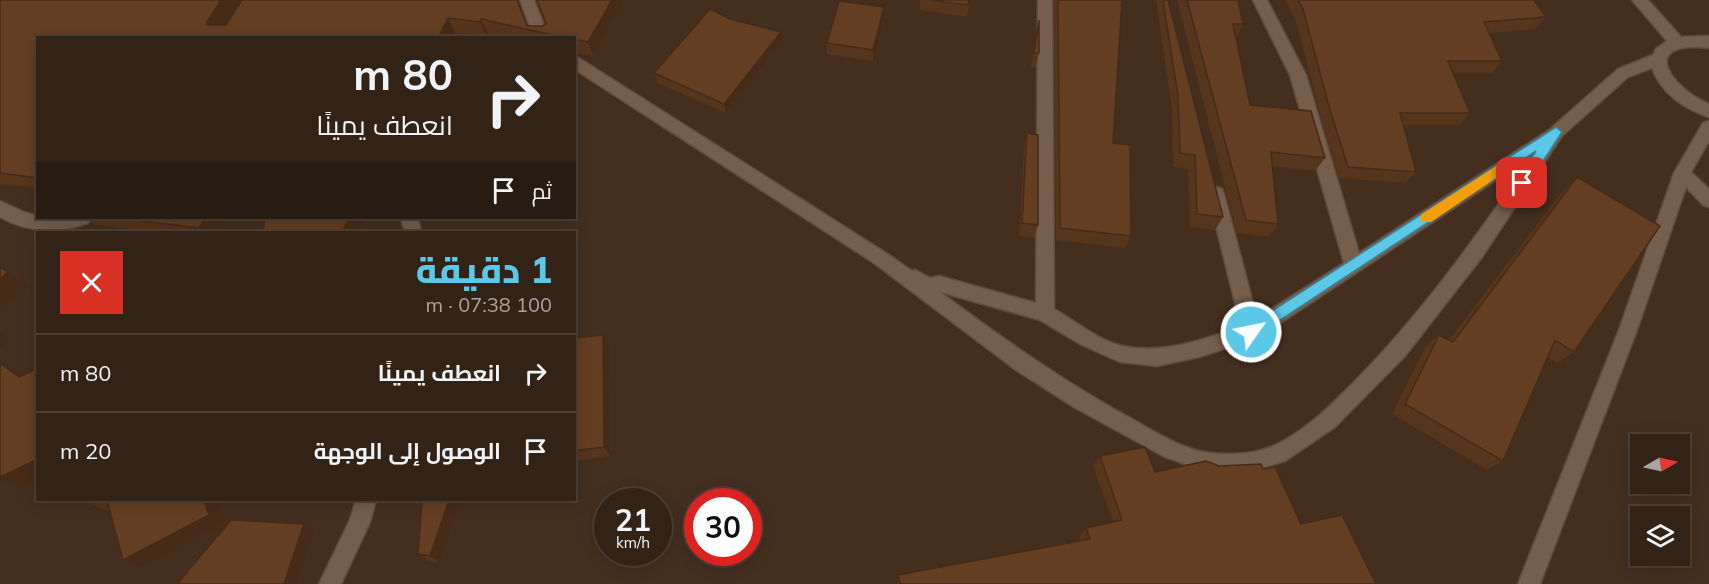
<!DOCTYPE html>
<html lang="ar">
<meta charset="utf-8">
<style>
:root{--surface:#332317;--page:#3e2f24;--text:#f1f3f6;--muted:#a9a4a1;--line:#4e4036;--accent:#5bc8e7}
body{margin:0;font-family:Mulish,Cairo,sans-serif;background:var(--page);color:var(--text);direction:rtl;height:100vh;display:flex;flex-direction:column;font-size:22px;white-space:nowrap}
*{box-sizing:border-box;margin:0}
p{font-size:20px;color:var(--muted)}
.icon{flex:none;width:33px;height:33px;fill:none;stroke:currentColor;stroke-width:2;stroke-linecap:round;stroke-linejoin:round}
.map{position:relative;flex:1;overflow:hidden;direction:ltr}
.panel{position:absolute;left:36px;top:231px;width:540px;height:270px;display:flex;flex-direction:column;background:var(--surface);border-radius:0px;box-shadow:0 3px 15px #0003,0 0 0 2px var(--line);direction:rtl}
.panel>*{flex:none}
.hud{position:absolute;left:36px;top:36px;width:540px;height:183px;border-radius:0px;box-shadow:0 3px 15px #0003,0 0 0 2px var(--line);direction:rtl;background:#332317;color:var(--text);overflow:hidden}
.needle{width:39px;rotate:81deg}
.buttons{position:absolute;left:1630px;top:434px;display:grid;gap:12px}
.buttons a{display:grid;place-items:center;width:60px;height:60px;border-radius:0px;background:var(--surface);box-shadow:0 3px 15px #0003,0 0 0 2px var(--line);font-size:30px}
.speed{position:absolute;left:594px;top:488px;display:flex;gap:12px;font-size:30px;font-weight:700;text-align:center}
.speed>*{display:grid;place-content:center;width:78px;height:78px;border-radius:50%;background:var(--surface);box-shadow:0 3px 15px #0003,0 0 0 2px var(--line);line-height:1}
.speed small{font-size:15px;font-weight:400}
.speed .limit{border:9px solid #d22;background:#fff;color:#111}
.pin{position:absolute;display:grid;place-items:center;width:51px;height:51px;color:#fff;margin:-26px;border-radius:12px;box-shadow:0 3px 9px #0006}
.me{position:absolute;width:66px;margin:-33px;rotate:57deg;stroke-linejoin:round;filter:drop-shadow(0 0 4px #0008)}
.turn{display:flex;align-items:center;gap:21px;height:126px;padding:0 24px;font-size:27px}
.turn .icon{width:78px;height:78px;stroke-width:2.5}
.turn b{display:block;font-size:42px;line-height:51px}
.then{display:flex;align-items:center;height:57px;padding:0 24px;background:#0003;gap:12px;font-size:22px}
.round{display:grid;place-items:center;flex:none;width:63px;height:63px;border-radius:0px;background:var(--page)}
.head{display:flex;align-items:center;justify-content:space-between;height:102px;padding:0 24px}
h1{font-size:36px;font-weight:800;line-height:45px;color:var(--accent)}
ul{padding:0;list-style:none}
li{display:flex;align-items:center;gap:18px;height:78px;padding:0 24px;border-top:2px solid var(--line)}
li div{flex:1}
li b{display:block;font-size:22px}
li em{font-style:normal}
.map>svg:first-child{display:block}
</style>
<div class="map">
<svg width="1709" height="584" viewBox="0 0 1709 584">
<rect width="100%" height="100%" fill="#442f1f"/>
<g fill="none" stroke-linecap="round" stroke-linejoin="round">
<g stroke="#5d4c3d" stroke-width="3">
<g id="minor">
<path d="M520,0h14l15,38h-15z"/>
<path d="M1038,0h14l2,309c21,12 45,32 69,37 40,9 80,-7 118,-19l-33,-133 2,-5 6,-2 6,2 2,5 33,124 87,-55 -54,-188 -37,-75h14l39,75 53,178 190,-123 69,-61 35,-14 3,-6 11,-8 -35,-41h16l33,37 28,-1v12c-70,-8 -41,38 0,56v13c-25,-8 -48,-24 -57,-49l-24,9 -66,59 -80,121 -77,99 -70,71 -50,34 -40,12h-36l-46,-17 -91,-50 -56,-36 -142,-107 -300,-194v-14l312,198 26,18 3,-1 15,8 9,-2 97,27zM1531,157c-54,79 -109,156 -176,224 -24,24 -50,51 -82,65 -18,8 -42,9 -62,7 -26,-2 -56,-21 -79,-34 -68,-37 -130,-81 -192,-127l100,28 40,24 40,18 37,4 42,-9 59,-19z"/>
<path d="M1709,121v20l-18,31 18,17v18l-6,-2 -17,-18 -49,143 -97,254h-22l101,-254 55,-157 29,-50z"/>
<path d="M0,201l24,11 14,4v2h53l-3,5c-31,11 -59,10 -88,-6z"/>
<path d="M401,218h17l3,14h-16z"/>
<path d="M356,500h20l-6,22 -29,62h-22l31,-64z"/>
</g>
</g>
<use href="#minor" fill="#755e4c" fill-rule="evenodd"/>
</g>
<g fill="#56351d">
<path d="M0,0h517l10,26h16l81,-26 -31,56 -19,-3v-15h-69l-17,-4 -1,2 -32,-3 -2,5h-415v150l-38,-4z"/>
<path d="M920,0h50l-3,17 -47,-7z"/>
<path d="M1054,0h68l-9,143 18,93 -6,12 -69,-8z"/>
<path d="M1156,0h12l55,217 -8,13 -25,-3 -2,-58 -15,-2 -1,-57z"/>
<path d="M1177,0h61l5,24 -7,15 14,66 75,53 -10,13 -43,-5 6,58 -9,13 -32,-4z"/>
<path d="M1285,0h249l12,17 -11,12 -46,4 13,28 -10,12h-39l17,40 -10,12h-57l13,47 -10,11 -67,-5 -17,-57 -26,-100z"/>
<path d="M884,7v12l-11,42 -46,-7v-11z"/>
<path d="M730,19l51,13 1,10 -56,71 -69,-30 -3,-10z"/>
<path d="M1039,20v33l-4,15 -4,-1 5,-32z"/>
<path d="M1027,133l11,92 -4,13 -15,-2 5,-89z"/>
<path d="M1577,177l-3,175 -16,11 -10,-6 -45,104 -16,9 -95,-56 34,-68 13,-11 10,5 114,-149z"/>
<path d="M86,218h140l-9,14h-63l-58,-7z"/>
<path d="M603,335l6,10 1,111 -36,5v-123z"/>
<path d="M1100,456l55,16 64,-6 44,3 38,55 75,60h-479l1,-9 183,-34 -2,-5 7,-8 27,-6 -20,-56z"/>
<path d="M88,500h131l7,23 -83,44 -20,-7 -13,-48 -21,-9z"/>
<path d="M380,500h81l-21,63 -11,-2 -11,-7 4,-50z"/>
</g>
<g fill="#462b18">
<path d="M221,0h20l-23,37 -11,-12v-3z"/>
<path d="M612,0h12l-31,56 -5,-14z"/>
<path d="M884,7v12l-11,42v-11z"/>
<path d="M448,18l7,15 -2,5h-15z"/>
<path d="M481,19l7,15 -1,2 -7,-14z"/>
<path d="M781,32l1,10 -56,71 -2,-9z"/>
<path d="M205,218h21l-9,14h-12l-6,-4z"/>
<path d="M349,218h16l-7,14h-16z"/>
<path d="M8,272l20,14 -28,24v-31z"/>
<path d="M0,333l10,7 -10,9z"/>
<path d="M603,335l6,10 1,111 -6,-9z"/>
<path d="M0,360l38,26 -19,-9 -19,-14z"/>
<path d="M38,459v21l-17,8 -21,-9v-2z"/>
<path d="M204,500h15l7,23 -83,44 -20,-7z"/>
<path d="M449,500h12l-21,63 -10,-7z"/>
<path d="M304,524l11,5 -18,55h-13z"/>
</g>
<g fill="#643e22" stroke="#462b18" stroke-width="1.5">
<path d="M0,0h221l-14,22v3h19l16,-25h275l10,26h16l3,-3 -9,-23h75l-24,42 -14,-3v-1h-8l-85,-19 -1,3 -32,-4 -10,20h-400v140l-38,-5z"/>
<path d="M930,0h39l-1,5z"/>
<path d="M1058,0h64l-9,143 17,2 1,91 -71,-8z"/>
<path d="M1163,0h5l55,217 -26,-3 -2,-59 -15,-2 -2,-57z"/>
<path d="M1187,0h51l5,24h-10l17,81 61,6 14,47 -54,-6 7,72 -32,-4z"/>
<path d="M1298,0h236l12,17 -62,5 18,39h-54l22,52h-70l16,59 -68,-5 -18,-57 -27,-101z"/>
<path d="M839,1l45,6 -11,43 -46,-7z"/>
<path d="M710,9l20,10 51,13 -57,72 -70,-31z"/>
<path d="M1039,20v33h-5z"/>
<path d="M1027,133l11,2v90l-16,-2z"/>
<path d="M1577,177l83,49 -86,126 -19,-12 -52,121 -98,-57 34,-69 14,7z"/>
<path d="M118,218h87l-6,10z"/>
<path d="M265,218h84l-7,14h-79z"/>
<path d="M0,267l8,5 -8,7z"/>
<path d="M603,335l1,112 -30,4v-113z"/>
<path d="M0,363l19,14 19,-9v91l-38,18z"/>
<path d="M1145,447l10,25 51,-11 13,5 42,-2 2,5 12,-2 26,57 41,-9 34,69h-476l-2,-9 192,-36 -4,-11 36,-8 -22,-64z"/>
<path d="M88,500h116l5,15 -86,45 -16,-59 -18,2z"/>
<path d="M422,500h27l-19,56 -12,-2z"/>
<path d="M231,520l73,4 -20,60h-107z"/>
</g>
<path fill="#5bc8e7" stroke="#3b8296" stroke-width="1.5" d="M1556,127l6,5 -36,55 -4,1 -7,-5 21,-32 -280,185 -5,2 -5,-2 -2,-4 2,-4z"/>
<path fill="#f59e0b" d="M1498,165l4,2 2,3 -2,4 -71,48h-9l-2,-4 2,-4z"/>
</svg>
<div class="buttons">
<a><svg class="needle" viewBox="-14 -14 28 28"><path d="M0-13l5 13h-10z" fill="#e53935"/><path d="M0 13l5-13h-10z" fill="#a9a4a1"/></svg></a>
<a><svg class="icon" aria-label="layers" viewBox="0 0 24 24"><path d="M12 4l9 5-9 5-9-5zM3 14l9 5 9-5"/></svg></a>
</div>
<div class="speed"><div>21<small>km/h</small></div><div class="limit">30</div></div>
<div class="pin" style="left:1522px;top:183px;background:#d93025"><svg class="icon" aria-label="arrive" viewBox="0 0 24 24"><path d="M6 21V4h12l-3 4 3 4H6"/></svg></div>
<svg class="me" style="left:1251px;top:332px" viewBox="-20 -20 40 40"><circle r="17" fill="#5bc8e7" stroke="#fff" stroke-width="3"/><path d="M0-11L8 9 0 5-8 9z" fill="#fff"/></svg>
<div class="hud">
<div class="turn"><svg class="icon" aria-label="right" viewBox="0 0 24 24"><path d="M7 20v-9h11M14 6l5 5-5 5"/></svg><div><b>80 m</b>انعطف يمينًا</div></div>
<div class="then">ثم<svg class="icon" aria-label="arrive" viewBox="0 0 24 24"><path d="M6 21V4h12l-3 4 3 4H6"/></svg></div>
</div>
<section class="panel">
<div class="head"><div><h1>1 دقيقة</h1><p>100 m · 07:38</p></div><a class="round" style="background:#d93025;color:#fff"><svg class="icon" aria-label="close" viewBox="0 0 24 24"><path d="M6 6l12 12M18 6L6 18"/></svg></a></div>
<ul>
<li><svg class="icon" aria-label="right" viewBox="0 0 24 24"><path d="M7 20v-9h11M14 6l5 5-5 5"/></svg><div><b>انعطف يمينًا</b></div><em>80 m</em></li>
<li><svg class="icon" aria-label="arrive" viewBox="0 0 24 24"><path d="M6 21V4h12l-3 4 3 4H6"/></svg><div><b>الوصول إلى الوجهة</b></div><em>20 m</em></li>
</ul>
</section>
</div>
